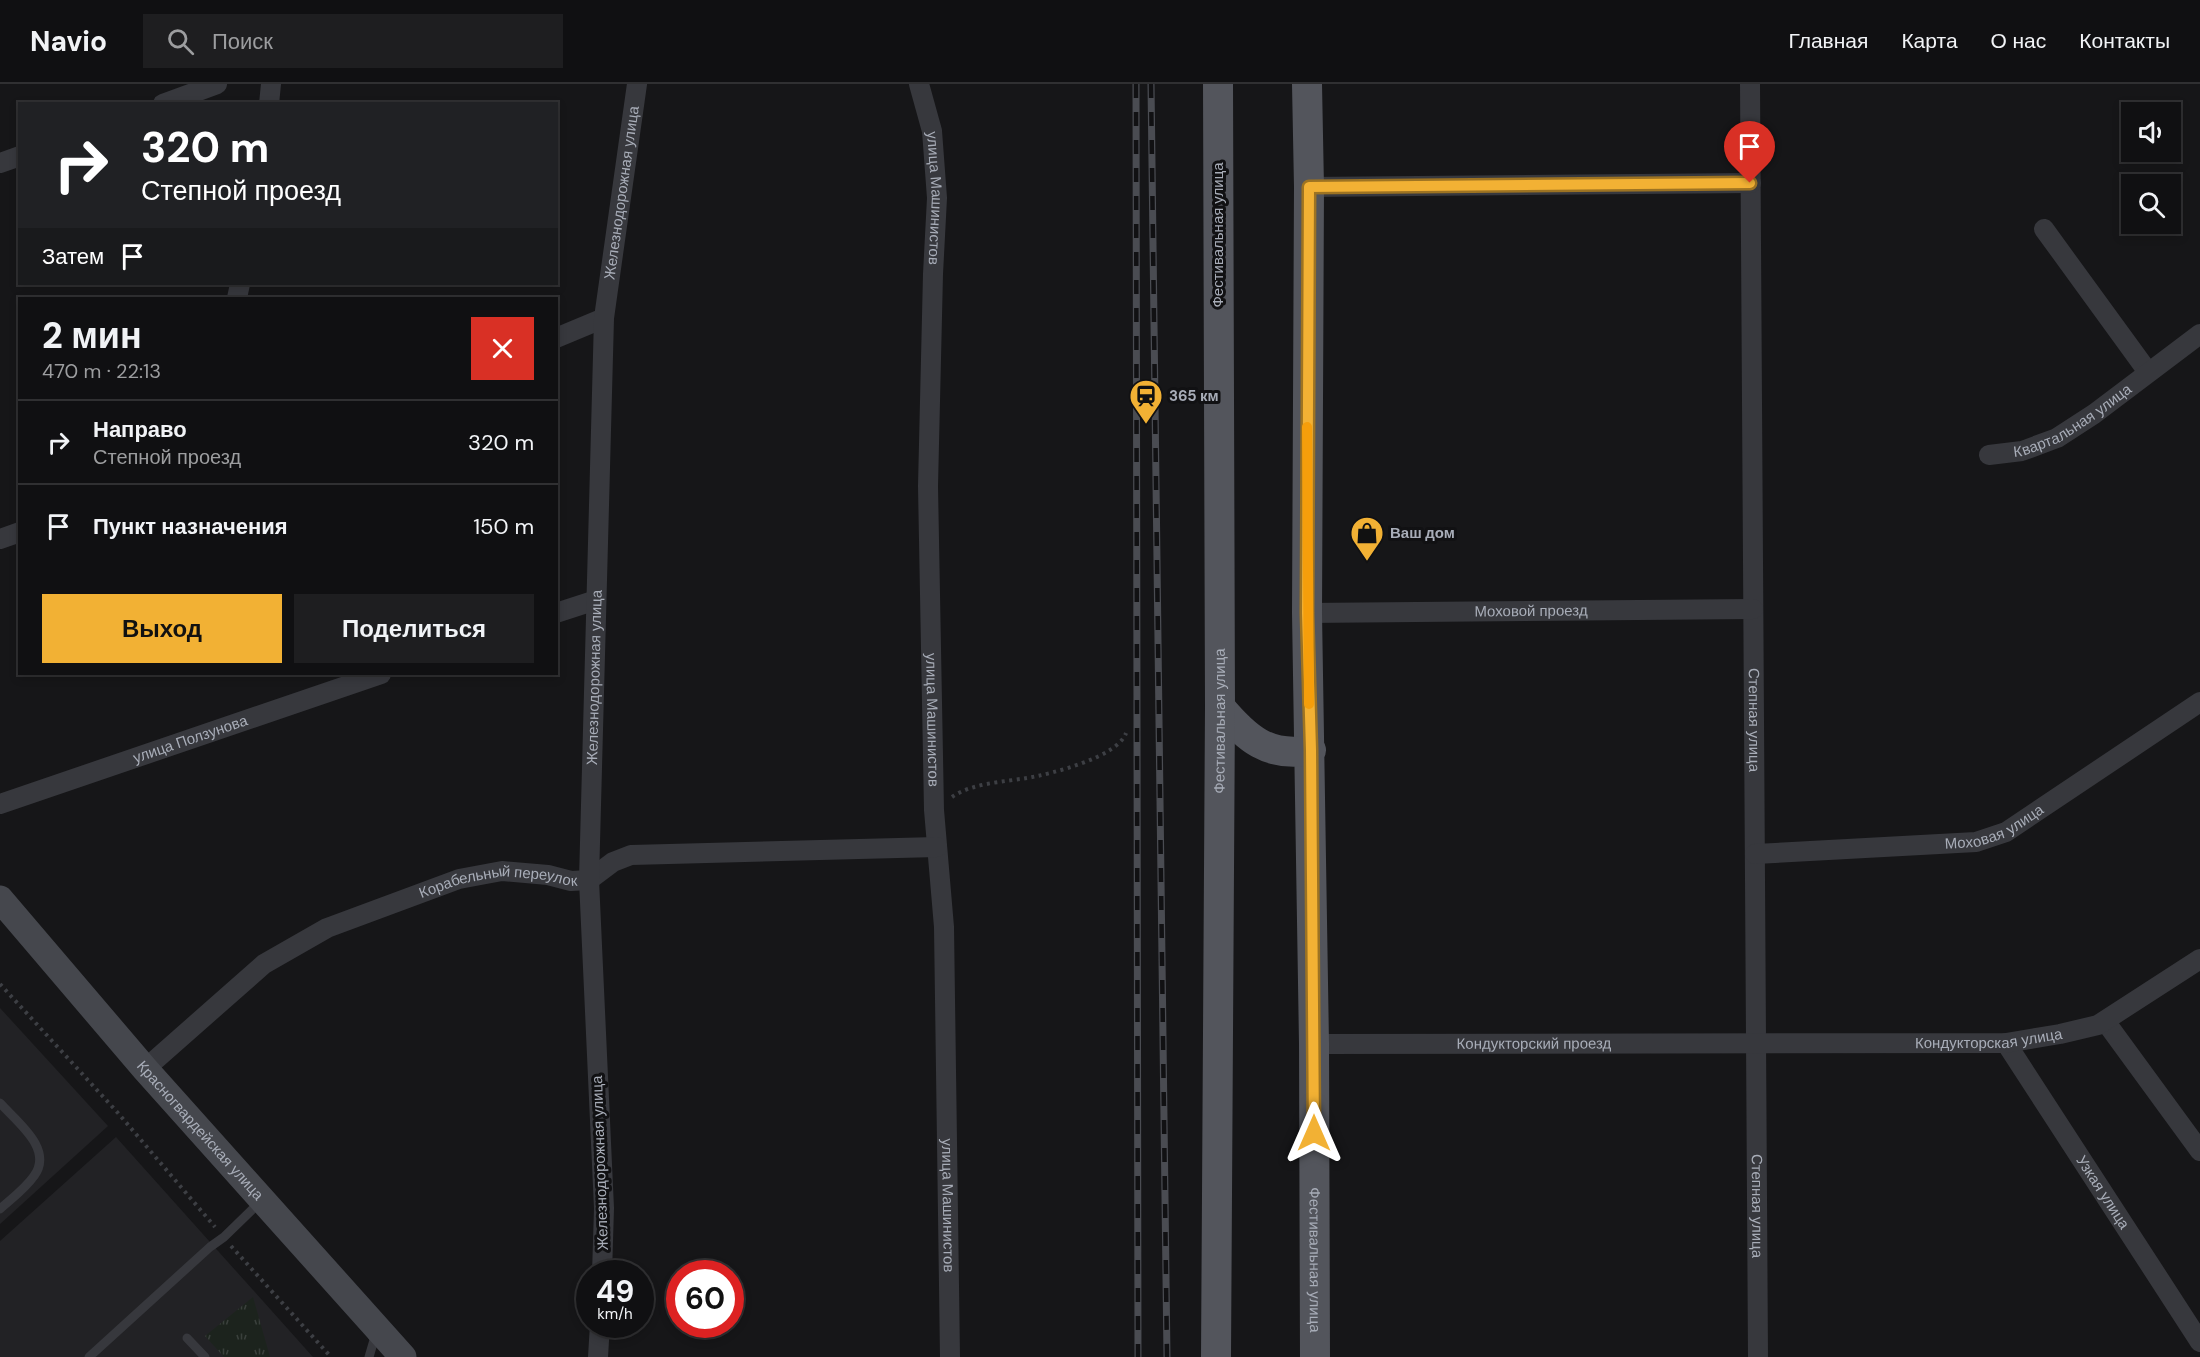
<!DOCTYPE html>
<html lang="ru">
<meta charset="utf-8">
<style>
:root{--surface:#101012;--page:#1e1e20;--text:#f1f3f6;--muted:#9c9d9f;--line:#303032;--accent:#f2b134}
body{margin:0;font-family:"DM Sans",sans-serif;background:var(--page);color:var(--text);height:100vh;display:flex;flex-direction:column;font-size:22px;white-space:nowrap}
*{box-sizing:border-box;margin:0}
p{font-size:20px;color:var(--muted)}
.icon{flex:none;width:33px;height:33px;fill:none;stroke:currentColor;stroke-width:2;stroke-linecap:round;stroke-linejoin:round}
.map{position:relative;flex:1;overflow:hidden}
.details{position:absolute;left:18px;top:213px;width:540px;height:378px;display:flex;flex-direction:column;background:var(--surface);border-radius:0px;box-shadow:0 3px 9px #0003,0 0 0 2px var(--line)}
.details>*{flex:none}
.banner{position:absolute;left:18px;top:18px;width:540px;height:183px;border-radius:0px;box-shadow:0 3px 9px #0003,0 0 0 2px var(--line);background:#202124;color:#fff;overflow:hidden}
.fabs{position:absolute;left:2121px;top:18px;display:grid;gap:12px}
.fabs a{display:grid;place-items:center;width:60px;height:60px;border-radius:0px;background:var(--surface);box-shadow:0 3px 9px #0003,0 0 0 2px var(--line);font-size:30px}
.speed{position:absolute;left:576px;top:1176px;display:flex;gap:12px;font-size:30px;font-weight:700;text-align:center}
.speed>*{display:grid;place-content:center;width:78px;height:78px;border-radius:50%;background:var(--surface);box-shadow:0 3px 9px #0003,0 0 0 2px var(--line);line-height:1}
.speed small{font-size:15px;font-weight:400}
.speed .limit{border:9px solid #d22;background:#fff;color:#111}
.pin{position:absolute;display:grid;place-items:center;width:51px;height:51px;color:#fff;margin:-62px -26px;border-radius:50% 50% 50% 0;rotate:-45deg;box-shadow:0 0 6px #0007}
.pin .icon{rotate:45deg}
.me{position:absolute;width:66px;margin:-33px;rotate:0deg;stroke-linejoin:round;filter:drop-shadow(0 0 4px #0008)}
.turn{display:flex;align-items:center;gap:21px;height:126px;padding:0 24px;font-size:27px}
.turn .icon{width:78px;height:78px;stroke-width:2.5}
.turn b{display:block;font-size:42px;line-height:51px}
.then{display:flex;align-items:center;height:57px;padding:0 24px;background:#0003;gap:12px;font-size:22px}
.round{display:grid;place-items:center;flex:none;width:63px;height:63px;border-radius:0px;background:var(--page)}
.headline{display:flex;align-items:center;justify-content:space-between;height:102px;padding:0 24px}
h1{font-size:36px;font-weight:800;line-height:45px}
.button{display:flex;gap:12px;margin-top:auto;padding:12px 24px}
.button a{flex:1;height:69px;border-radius:0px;background:var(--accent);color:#111;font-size:24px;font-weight:800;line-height:69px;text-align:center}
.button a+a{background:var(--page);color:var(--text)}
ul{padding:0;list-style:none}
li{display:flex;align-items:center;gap:18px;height:84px;padding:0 24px;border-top:2px solid var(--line)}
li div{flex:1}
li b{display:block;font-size:22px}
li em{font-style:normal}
header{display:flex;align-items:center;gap:36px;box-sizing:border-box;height:84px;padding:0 30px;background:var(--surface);border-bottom:2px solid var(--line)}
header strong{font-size:28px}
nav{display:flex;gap:33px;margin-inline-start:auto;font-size:21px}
.search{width:420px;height:54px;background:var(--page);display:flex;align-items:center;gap:15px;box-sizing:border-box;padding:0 21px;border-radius:0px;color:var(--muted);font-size:22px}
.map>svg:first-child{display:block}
</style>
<header>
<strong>Navio</strong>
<div class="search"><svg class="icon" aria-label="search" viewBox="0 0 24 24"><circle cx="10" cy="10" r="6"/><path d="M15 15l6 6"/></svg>Поиск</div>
<nav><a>Главная</a><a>Карта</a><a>О нас</a><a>Контакты</a></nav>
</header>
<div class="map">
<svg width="2200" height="1273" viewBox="0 0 2200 1273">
<defs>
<pattern id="grass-tufts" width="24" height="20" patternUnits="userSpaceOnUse" patternTransform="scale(1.5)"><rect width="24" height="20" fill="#1c231d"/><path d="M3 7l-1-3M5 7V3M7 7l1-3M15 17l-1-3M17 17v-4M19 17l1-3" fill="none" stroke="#3a403c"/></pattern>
</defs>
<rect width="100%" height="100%" fill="#161618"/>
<g fill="#222225">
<path d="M0,924l108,118 -108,98z"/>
<path d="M116,1053l197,220h-313v-116z"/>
</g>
<path fill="url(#grass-tufts)" d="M253,1213l17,60h-46l-19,-21z"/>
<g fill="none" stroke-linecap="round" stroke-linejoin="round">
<g stroke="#3d3f44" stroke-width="4" stroke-dasharray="3 4.5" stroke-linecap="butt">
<path d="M952,713c20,-14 51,-15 75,-19 24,-4 91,-21 99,-45"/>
<path d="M0,900l118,129 97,114"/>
<path d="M231,1162l100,111"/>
</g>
<g stroke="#37383d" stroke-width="9">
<path d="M0,1019c17,19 54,46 34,73 -9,13 -23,23 -34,33"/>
<path d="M187,1254l18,19"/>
<path d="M89,1273l121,-110 14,-10 37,-36"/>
<path d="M369,1273l5,-17 -3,-8"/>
</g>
<g stroke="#37383d" stroke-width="20">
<path id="s1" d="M919,0l13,47 5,67 -4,76 -5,212 6,324 10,117 6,430"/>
<path id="s2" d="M1750,0l8,1273"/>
<path d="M163,20l54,-20"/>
<path d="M269,20l2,-20"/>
<path d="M0,79l20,-7"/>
<path d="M1309,103l442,-4"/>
<path d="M2044,145l104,143"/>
<path d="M237,214l3,-14"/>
<path d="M556,254l48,-20"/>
<path id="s3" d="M1989,371l33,-4 35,-13 37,-24 106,-80"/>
<path d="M0,455l20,-7"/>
<path d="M556,529l40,-13"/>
<path id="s4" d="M1307,529l446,-4"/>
<path id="s5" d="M0,720l381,-130"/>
<path id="s6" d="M1755,770l221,-12 30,-10 194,-130"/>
<path d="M2105,937l95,130"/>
<path id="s7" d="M2006,959l194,299"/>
<path id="s8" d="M1314,960l692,-1 54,-9 38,-9 102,-66"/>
<path id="s9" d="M145,985l119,-105 63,-36 132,-49 43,-8 46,4 23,6 18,-1 24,-18 18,-7 306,-8"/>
<path id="s10" d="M602,1190l2,-66 -15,-328 15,-562 33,-234"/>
<path d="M598,1273l2,-33"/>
</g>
<path stroke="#45474d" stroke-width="27" id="s11" d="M0,815l145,170 258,288"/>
<g stroke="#53555c" stroke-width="30">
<path id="s12" d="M1307,0l2,103 -2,426 7,431 1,313"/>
<path d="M1220,623c26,31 48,51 91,43"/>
<path id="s13" d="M1216,1273l4,-650 -2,-623"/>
</g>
<g stroke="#4a4c52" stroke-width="7">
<g id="rail">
<path d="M1136,0l2,1273"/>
<path d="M1151,0l16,1273"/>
</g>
</g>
<use href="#rail" stroke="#111113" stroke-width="4.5" stroke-dasharray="14" stroke-linecap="butt"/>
</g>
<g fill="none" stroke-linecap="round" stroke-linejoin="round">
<g stroke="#9d7322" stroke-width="15">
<path id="route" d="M1314,1049l-3,-383 -4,-137 2,-426 441,-4"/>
</g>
<use href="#route" stroke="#f2b134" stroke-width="10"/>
<path stroke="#f59e0b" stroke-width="10" d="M1307,343l2,277"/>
</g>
<defs>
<g id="station-pin" transform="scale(1.725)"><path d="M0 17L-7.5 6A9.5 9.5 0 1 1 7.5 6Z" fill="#f2b134" stroke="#111113"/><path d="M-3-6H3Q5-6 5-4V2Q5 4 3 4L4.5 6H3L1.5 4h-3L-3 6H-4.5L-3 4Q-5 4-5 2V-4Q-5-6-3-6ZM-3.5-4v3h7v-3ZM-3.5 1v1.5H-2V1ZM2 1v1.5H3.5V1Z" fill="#111"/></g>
<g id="shop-pin" transform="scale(1.725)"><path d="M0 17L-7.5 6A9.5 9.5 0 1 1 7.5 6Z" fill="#f2b134" stroke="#111113"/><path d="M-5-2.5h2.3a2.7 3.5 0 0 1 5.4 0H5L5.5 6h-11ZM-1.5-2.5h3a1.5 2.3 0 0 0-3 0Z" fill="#111"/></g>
</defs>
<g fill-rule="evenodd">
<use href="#station-pin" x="1146" y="312"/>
<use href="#shop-pin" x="1367" y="449"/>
</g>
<g text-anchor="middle" stroke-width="6" stroke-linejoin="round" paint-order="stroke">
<g font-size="15" fill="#a8adb8" stroke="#111113">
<text dy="5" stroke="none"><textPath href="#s10" startOffset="1083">Железнодорожная улица</textPath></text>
<text dy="5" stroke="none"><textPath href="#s1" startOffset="116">улица Машинистов</textPath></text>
<text transform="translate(1218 151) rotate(-90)" y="5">Фестивальная улица</text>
<text dy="5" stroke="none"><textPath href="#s3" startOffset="92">Квартальная улица</textPath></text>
<text dy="5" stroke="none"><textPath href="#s4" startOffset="224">Моховой проезд</textPath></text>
<text dy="5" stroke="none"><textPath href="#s10" startOffset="597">Железнодорожная улица</textPath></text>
<text dy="5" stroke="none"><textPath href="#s1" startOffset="638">улица Машинистов</textPath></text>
<text dy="5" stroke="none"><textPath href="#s13" startOffset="636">Фестивальная улица</textPath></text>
<text dy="5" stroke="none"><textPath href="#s2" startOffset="636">Степная улица</textPath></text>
<text dy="5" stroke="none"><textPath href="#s5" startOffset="201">улица Ползунова</textPath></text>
<text dy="5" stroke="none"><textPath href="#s6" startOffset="243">Моховая улица</textPath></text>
<text dy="5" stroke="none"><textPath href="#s9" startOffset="411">Корабельный переулок</textPath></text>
<text dy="5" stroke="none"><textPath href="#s8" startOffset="675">Кондукторская улица</textPath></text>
<text dy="5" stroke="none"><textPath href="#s8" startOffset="220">Кондукторский проезд</textPath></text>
<text dy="5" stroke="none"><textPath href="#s11" startOffset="306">Красногвардейская улица</textPath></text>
<text transform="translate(600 1079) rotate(-92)" y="5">Железнодорожная улица</text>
<text dy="5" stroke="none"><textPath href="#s7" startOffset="178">Узкая улица</textPath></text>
<text dy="5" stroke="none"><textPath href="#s1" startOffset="1124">улица Машинистов</textPath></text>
<text dy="5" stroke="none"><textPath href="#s2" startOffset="1122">Степная улица</textPath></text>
<text dy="5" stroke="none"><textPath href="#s12" startOffset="1176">Фестивальная улица</textPath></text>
</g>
<g font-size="15" font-weight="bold" fill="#a8adb8" stroke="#111113" text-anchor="start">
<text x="1169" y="317">365 км</text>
<text x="1390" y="454">Ваш дом</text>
</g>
</g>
</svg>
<div class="fabs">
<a><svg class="icon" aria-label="sound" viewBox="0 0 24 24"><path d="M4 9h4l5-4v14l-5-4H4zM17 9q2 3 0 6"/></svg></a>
<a><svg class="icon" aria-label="search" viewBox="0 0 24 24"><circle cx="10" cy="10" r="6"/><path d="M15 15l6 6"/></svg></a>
</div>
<div class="speed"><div>49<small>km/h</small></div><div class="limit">60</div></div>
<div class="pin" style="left:1750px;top:99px;background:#d93025"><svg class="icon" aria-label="arrive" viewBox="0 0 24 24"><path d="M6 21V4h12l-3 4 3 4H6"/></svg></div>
<svg class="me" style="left:1314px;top:1049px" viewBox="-20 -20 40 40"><path d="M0-17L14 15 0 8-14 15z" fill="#f2b134" stroke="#fff" stroke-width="4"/></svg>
<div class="banner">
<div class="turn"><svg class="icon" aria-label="right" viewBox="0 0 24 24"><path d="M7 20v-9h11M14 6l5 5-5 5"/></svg><div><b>320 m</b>Степной проезд</div></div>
<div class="then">Затем<svg class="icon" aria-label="arrive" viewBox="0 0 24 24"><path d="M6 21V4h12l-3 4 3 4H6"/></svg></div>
</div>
<section class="details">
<div class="headline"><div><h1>2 мин</h1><p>470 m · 22:13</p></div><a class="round" style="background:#d93025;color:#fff"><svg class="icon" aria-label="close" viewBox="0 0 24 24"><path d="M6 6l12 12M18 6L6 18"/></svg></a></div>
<ul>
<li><svg class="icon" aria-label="right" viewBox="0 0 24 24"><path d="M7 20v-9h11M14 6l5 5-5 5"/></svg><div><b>Направо</b><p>Степной проезд</p></div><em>320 m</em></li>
<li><svg class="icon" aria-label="arrive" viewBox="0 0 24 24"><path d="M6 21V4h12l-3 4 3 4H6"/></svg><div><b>Пункт назначения</b></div><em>150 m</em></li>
</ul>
<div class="button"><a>Выход</a><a>Поделиться</a></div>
</section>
</div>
